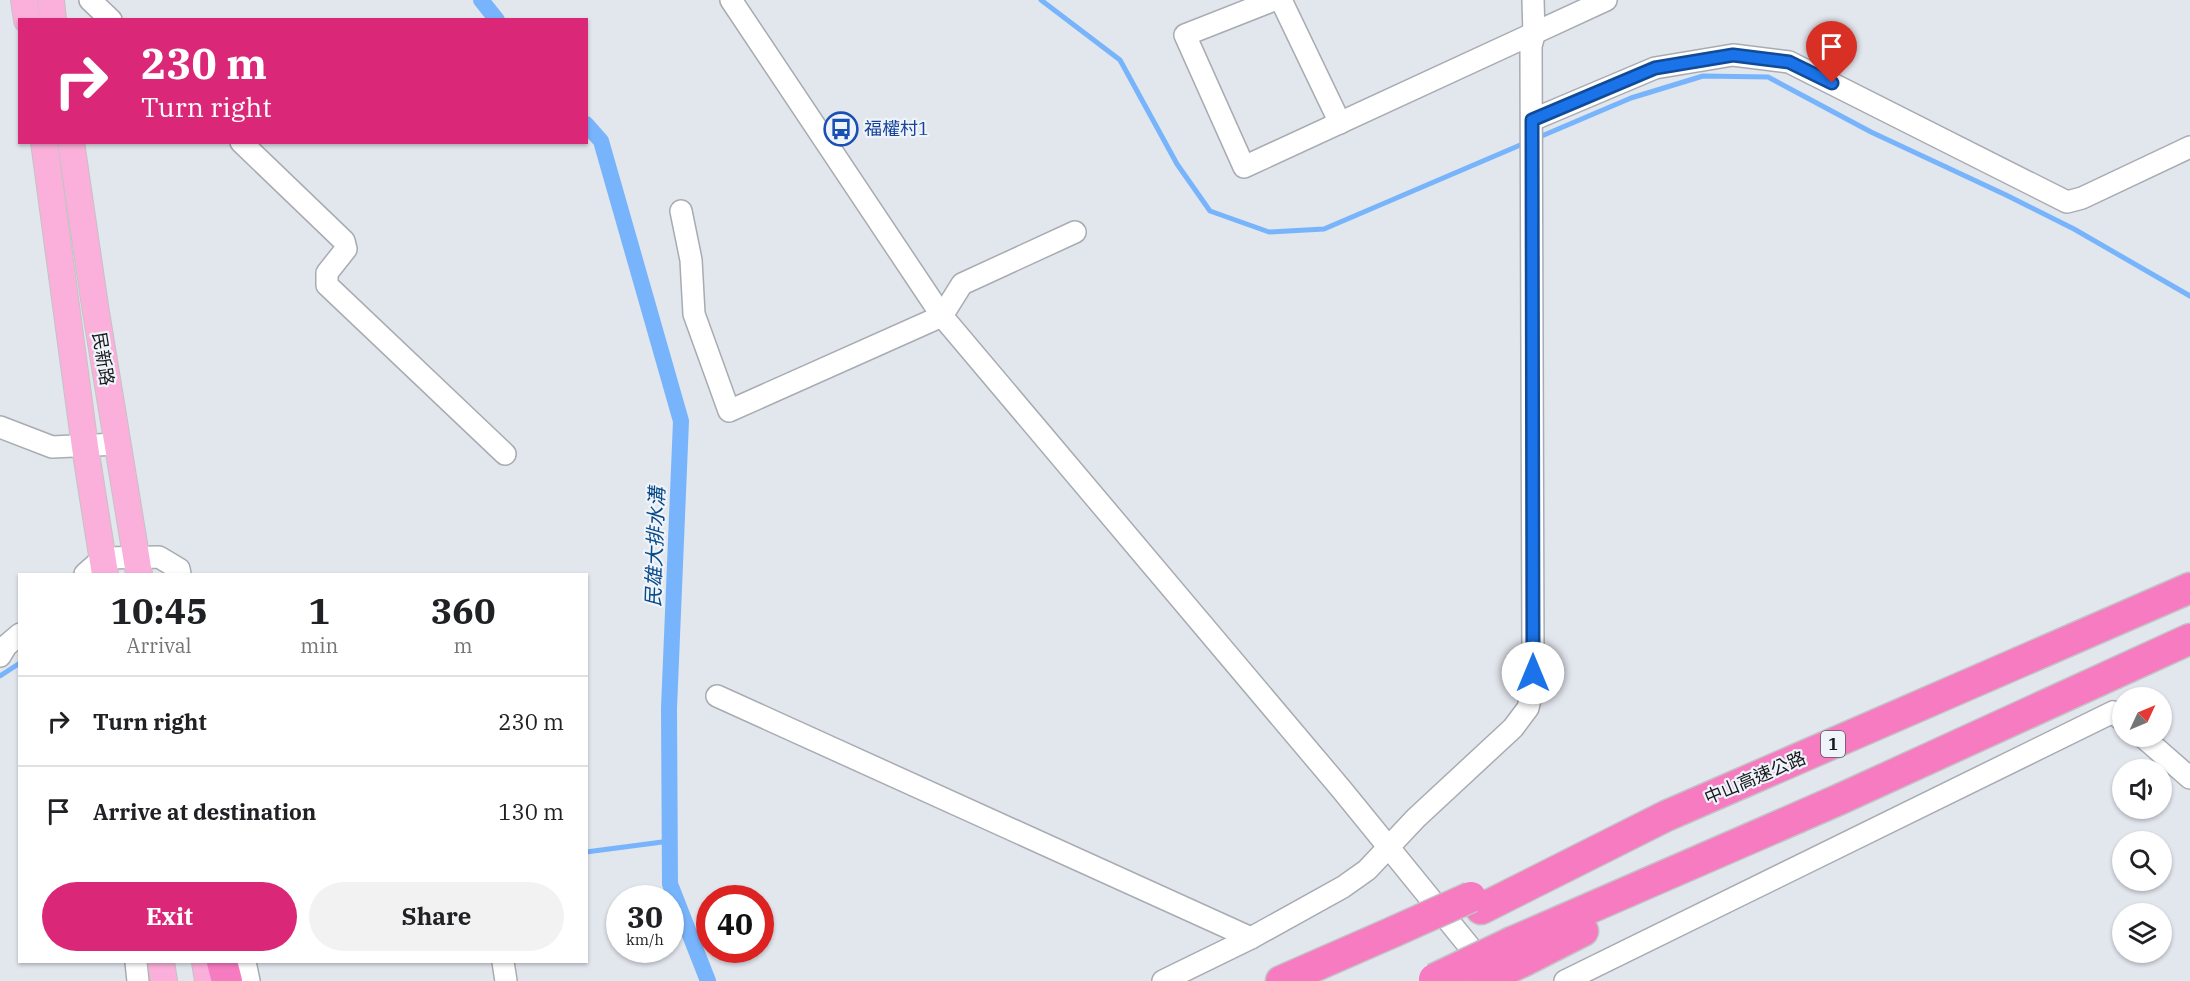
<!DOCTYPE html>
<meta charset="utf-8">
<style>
:root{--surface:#fff;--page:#f2f2f2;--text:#202124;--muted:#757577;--line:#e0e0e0;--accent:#db2777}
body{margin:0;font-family:"IBM Plex Serif","Noto Sans TC",serif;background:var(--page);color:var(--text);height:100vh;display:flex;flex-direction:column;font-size:22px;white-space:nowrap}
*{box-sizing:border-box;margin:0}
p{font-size:20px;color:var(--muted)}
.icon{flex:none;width:33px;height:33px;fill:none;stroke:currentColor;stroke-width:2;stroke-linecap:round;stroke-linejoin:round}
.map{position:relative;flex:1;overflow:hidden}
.drawer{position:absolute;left:18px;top:573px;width:570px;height:390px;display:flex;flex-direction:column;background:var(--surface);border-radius:0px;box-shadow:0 2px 4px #0004}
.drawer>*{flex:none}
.hud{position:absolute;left:18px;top:18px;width:570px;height:126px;border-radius:0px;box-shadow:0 2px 4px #0004;background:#db2777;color:#fff;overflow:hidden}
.needle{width:39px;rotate:46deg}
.controls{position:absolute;left:2112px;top:687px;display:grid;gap:12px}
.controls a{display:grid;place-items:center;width:60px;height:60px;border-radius:50%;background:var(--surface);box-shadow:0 2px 4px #0004;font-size:30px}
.speed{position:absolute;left:606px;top:885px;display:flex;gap:12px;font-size:30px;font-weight:700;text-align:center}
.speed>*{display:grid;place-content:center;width:78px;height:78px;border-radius:50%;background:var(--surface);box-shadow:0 2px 4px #0004;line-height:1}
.speed small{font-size:15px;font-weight:400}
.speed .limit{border:9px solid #d22;background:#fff;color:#111}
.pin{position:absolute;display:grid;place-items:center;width:51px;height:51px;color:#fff;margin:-62px -26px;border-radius:50% 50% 50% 0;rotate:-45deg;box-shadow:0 0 6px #0007}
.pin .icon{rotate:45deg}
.me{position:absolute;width:66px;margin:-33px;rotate:0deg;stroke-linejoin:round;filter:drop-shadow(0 0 4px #0008)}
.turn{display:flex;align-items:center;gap:21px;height:126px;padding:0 24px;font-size:27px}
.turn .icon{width:78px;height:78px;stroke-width:2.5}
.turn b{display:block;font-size:42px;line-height:51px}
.eta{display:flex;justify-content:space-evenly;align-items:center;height:102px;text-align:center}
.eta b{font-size:36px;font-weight:700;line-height:42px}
.cta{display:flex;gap:12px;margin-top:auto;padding:12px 24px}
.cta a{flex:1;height:69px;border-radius:36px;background:var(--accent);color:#fff;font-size:24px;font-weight:700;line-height:69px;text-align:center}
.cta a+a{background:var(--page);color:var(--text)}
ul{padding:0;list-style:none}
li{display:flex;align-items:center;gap:18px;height:90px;padding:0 24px;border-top:2px solid var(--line)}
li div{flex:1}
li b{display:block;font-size:22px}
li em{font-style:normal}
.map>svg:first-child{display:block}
</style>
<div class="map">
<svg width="2190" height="981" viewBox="0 0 2190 981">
<rect width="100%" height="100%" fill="#e2e6ed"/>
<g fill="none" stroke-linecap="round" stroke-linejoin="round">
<g stroke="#78b4fb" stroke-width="5">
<path d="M1041,0l79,60 57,104 33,47 59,21 55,-3 201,-86"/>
<path d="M1537,138l94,-40 72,-22 65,1 103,55 135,63 68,34 116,67"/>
<path d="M0,676l20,-13"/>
<path d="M586,852l84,-11"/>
</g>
<g stroke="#78b4fb" stroke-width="16">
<path d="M481,0l16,20"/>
<path d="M586,124l15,17 80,280 -12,287 1,176 38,97"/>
</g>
<g stroke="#a8acb2" stroke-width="24">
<g id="minor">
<path d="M90,0l21,20"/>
<path d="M731,0l211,316 400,474 144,177"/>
<path d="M1274,0l-89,35 59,132 362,-167"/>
<path d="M1281,0l59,123"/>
<path d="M1532,120l123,-52 78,-13 56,7 278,140 15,-4 108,-51"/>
<path d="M241,142l103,99 2,8 -19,24v12l178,169"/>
<path d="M681,211l10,49 3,54 35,97 213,-95 20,-32 113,-52"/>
<path d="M0,427l52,20 66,-3"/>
<path d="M85,574l18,-16 56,-1 20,12 1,5"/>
<path d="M0,656l6,-10 14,-12"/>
<path d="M717,696l534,242"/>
<path d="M2142,736l48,42"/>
<path d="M136,962l2,19"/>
<path d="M245,962l4,19"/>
<path d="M503,962l3,19"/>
<path d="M1163,981l88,-43 92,-51 24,-17 49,-52 97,-90 15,-20 5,-22v-25l-2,-615 3,-11 -1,-35"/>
<path d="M1565,981l548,-269 9,8"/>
</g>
</g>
<g stroke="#c3c3c4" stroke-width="28">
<g id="major">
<path d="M24,0l3,20"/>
<path d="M51,0l2,20"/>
<path d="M44,142l41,305 20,127"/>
<path d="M71,142l24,164 44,268"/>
<path d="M161,962l3,19"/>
<path d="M205,962l3,19"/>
</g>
</g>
<g stroke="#c3c3c4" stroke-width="33">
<g id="highway">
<path d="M1481,909l185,-93 524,-228"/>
<path d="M1512,942l326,-142 352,-161"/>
<path d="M1524,961l59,-30"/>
<path d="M222,962l5,19"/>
<path d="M1281,981l112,-49"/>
</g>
</g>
<use href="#minor" stroke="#fff" stroke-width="21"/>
<use href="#major" stroke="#fab0da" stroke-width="26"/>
<use href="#highway" stroke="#f67bc1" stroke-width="30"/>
<g stroke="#c3c3c4" stroke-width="33" stroke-linecap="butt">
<g id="highway-bridge">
<path d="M1393,932l78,-35"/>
<path d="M1434,979l78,-37"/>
<path d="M1481,981l43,-20"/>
</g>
</g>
<use href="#highway-bridge" stroke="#f67bc1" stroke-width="30"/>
</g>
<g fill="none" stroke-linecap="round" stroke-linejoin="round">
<g stroke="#114b97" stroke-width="15">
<path id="route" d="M1533,673l-1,-553 123,-52 78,-13 56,7 43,21"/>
</g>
<use href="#route" stroke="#1a73e8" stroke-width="10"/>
</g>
<defs>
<g id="bus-ring" transform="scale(1.725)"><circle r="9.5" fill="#eff3fa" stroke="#1a4fb4" stroke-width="1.5"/><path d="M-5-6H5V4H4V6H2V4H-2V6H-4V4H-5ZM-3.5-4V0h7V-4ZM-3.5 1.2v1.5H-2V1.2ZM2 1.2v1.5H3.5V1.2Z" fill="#1a4fb4"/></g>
</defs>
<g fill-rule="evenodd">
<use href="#bus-ring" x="841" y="129"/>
</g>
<g text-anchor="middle" stroke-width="4.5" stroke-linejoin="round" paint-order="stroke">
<rect fill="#eff3fa" stroke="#585a5f" stroke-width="1.5" x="1821" y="731" width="24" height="26" rx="4.5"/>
<g font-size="16" font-weight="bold" fill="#18191c">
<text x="1833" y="750">1</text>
</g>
<g font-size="18" fill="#164399" stroke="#eff3fa" text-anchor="start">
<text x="864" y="135">福權村1</text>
</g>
<g font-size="18" fill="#18191c" stroke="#eff3fa">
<text transform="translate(103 359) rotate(81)" y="6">民新路</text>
<text transform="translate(1755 778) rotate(-23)" y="6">中山高速公路</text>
</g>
<g font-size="20" font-style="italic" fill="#074987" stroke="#eff3fa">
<text transform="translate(655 547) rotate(-88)" y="7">民雄大排水溝</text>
</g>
</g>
</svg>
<div class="controls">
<a><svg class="needle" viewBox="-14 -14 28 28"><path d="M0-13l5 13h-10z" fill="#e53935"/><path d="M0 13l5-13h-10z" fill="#757577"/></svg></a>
<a><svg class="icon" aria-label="sound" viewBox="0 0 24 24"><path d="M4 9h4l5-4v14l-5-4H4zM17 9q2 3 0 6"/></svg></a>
<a><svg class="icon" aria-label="search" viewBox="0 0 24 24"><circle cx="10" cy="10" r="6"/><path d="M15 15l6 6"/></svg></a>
<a><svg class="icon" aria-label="layers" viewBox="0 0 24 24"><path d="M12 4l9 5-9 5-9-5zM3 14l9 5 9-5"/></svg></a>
</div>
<div class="speed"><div>30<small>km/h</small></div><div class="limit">40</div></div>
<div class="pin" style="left:1832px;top:83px;background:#d93025"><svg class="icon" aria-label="arrive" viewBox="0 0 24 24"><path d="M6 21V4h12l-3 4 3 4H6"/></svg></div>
<svg class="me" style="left:1533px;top:673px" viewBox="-20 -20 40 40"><circle r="19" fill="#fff"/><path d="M0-13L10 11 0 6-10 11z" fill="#1a73e8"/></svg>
<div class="hud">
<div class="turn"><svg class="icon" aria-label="right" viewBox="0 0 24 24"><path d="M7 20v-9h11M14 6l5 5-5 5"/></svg><div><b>230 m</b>Turn right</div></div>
</div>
<section class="drawer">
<div class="eta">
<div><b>10:45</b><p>Arrival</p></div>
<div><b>1</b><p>min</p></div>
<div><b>360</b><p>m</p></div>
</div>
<ul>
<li><svg class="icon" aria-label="right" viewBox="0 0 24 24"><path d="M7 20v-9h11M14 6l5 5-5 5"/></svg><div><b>Turn right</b></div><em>230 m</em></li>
<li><svg class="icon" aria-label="arrive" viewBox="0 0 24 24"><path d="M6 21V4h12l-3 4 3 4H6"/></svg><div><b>Arrive at destination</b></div><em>130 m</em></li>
</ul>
<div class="cta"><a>Exit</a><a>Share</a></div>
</section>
</div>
